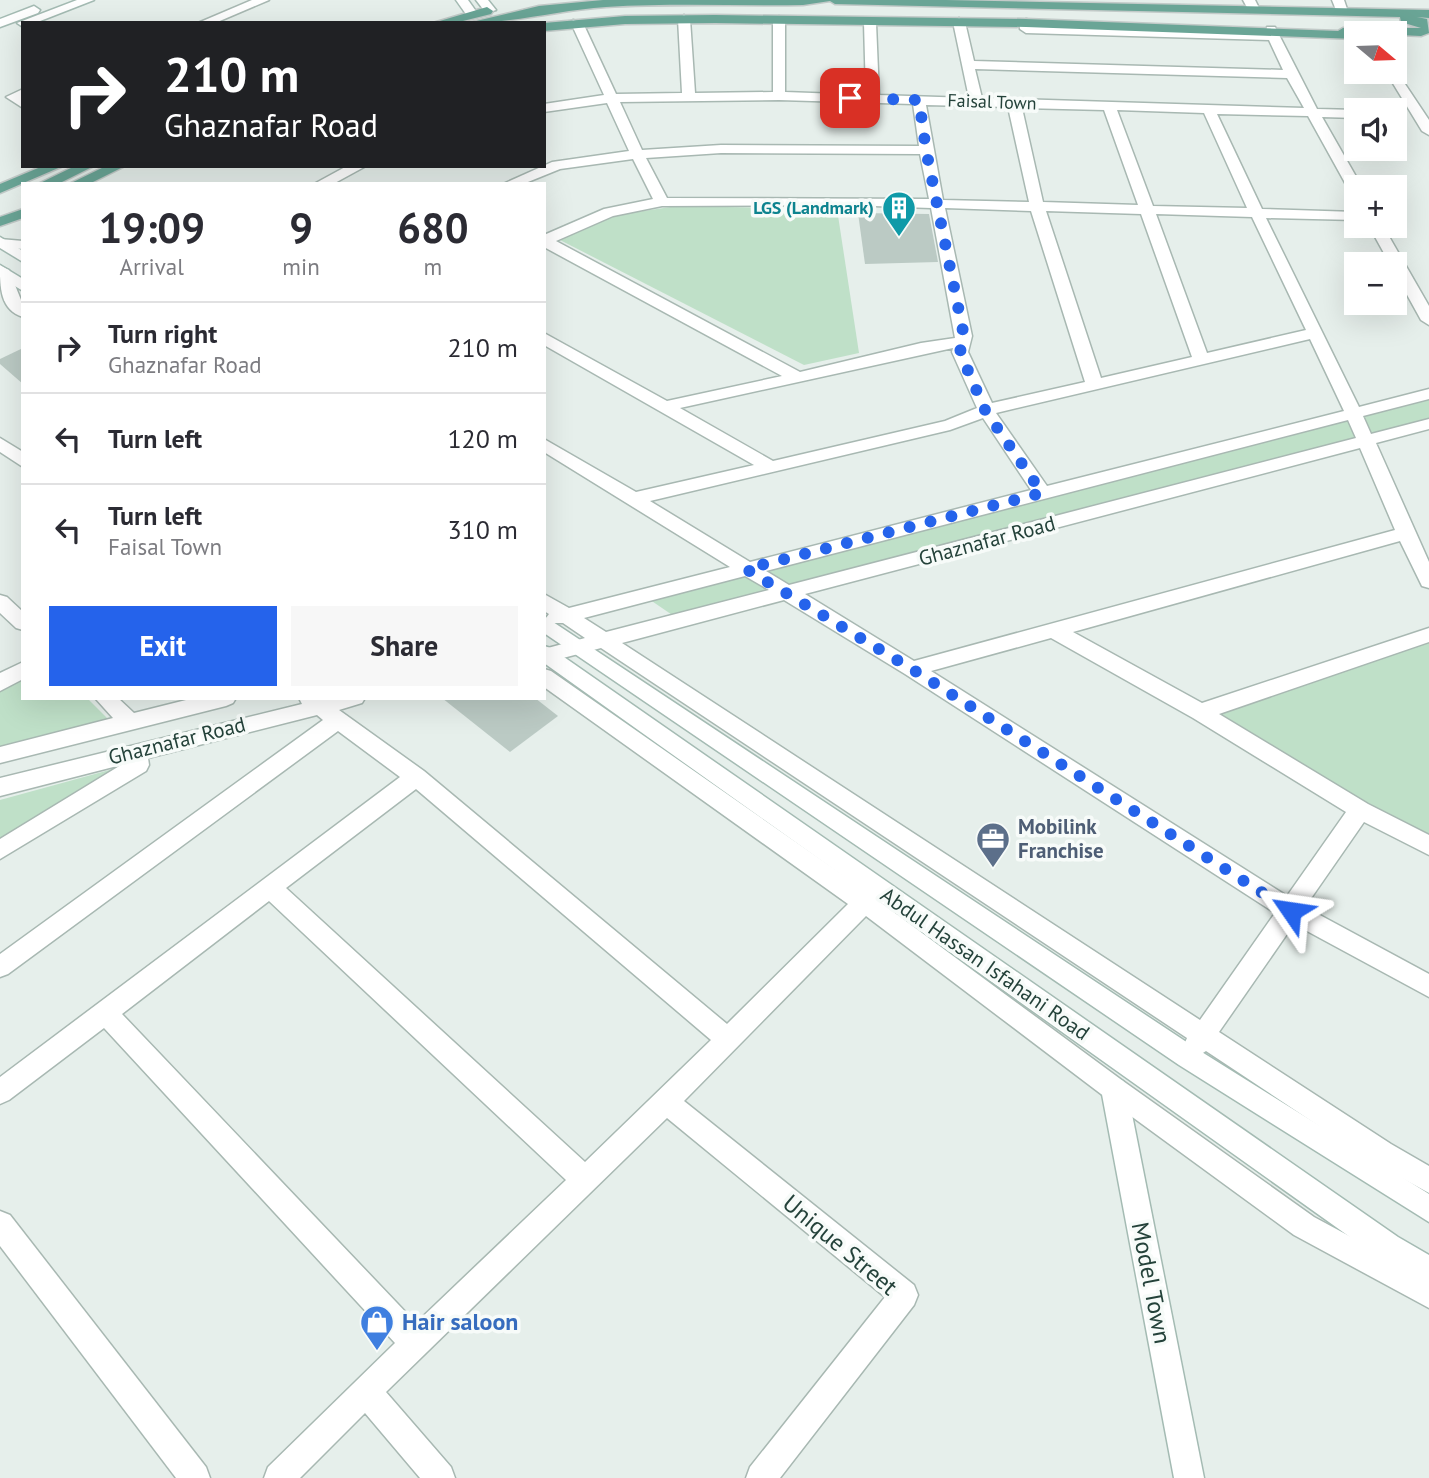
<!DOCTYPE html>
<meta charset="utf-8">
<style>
:root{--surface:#fff;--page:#f7f7f7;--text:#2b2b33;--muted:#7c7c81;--line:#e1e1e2;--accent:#2563eb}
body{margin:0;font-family:"PT Sans",sans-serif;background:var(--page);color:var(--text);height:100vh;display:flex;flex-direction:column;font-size:26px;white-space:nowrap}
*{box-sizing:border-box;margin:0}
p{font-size:23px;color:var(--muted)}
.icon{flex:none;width:38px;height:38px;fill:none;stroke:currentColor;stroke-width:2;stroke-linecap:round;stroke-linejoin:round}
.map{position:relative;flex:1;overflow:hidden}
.panel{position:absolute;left:21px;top:182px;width:525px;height:518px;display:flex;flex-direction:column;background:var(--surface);border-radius:0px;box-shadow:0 7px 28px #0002}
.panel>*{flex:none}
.hud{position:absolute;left:21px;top:21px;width:525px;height:147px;border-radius:0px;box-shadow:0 7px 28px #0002;background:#202124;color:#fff;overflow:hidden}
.needle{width:46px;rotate:109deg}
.controls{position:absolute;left:1344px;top:21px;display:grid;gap:14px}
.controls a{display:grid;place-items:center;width:63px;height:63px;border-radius:0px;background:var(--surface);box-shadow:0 7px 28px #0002;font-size:35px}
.pin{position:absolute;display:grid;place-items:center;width:60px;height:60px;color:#fff;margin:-30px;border-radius:14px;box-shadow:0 4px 10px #0006}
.me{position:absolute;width:77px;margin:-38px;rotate:302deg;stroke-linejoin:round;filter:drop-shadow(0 0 5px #0008)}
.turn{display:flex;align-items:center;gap:24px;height:147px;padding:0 28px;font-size:32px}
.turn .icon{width:91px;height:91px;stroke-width:2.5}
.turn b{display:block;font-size:49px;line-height:60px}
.eta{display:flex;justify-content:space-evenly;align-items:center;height:119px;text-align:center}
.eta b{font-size:42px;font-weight:600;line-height:49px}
.action{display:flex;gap:14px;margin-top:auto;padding:14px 28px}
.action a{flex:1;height:80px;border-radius:0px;background:var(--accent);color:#fff;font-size:28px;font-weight:600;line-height:80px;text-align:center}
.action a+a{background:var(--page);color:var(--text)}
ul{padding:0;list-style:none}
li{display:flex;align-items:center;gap:21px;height:91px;padding:0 28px;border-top:2px solid var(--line)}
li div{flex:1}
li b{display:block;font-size:26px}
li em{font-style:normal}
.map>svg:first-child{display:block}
</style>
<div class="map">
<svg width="1429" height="1478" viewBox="0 0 1429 1478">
<rect width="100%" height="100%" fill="#e6efeb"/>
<g fill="#bfe0c8">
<path d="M677,206l160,3 22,144 -55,12 -244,-125 57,-25z"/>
<path d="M1429,395v27l-748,199 -38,-26z"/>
<path d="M1429,635v211l-229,-134z"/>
<path d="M23,672v26h64l21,21 -108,29v-61z"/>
<path d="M135,763l-135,80v-43z"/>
</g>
<g fill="#bbcac4">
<path d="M858,213l71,1 9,48 -73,2z"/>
<path d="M23,348v36l-23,-20v-5z"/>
<path d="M442,698h93l23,18 -48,36z"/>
</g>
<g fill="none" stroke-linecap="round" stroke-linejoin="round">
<g stroke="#a8b8b2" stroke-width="3">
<g id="street">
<path d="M252,0h17l-54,23h-17z"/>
<path d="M1243,0h12l5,10 -2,3h-8z"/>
<path d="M1332,0h12l4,12 -2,3h-8z"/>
<path d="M684,15l6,4 5,74 78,-1v-72l6,-4 6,4v72l81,3 -2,-72 6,-4 6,4 3,72 90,3 -16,-76 6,-4 6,4 9,39 309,9 -14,-30 -243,-7 -6,-4v-6l6,-4 4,1 2,6 234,6 1,-5h8l42,82 40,1 -1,8 -34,-1 40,70h-6v7l-7,-4 -41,-74 -91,-2 45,95 94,3v8l-90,-2 93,189 70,-18v10l-66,17 8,18 58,-15v10l-53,14 53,119v26l-7,-2 -22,-45 -327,91 129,71 227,-75v14l-210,72 149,90 61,31v20l-65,-33 -59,85 124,67v23l-135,-73 -75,108 172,112 38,22v27l-56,-31 -167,-111 -11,7 -9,-3 -3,-8 4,-9 -586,-390 -57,15v-14l41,-11 -22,-15h-14l-3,-5 3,-4 -5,-3v-17l25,14 161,-41 -186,-115v-13l92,53 118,-27 -210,-120v-12l123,68 115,-25 -238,-129v-12l60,-26 49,-10 -20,-40 -73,10 -37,15h-20l49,-22 77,-11 -22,-48 -63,9v-8l60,-9 -33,-72 2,-3 10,3 33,71 66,-1 -4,-74zM975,69l312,9 17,30 -322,-10zM779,100l134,4 6,42 -198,-1 -79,5 -22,-48zM926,105l82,2 21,95 -86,-2zM1022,108l82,2 34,95 -95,-3zM1117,110l87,3 43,95 -94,-2zM721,153l199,1 9,45 -262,-1 -21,-40zM845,205l86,3 24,130 -34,5 -121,29 -244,-131 57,-25 49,-10zM945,208l86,3 54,171 -93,21 -24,-51 4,-16zM1046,211l95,3 51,143 -91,21zM1156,214l96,3 54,113 -99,23zM1310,339l34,72 -297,75 -51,-73zM953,348l-1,4 25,56 -32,13 -172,40 -93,-53zM983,418l48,72 -281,72 -100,-61 300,-71zM1348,420l8,18 -567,147 -23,-14zM1360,448l35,82 -481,131 -109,-67zM745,576l24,14 -163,42 -22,-14zM784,600l121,74 370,239 -75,107 -578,-377zM1051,638l142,80 153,94 -59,84 -356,-225z"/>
<path d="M1395,69l34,51v15l-7,-4 -36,-59h9z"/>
<path d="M23,89v19l-17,-11z"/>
<path d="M347,166h19l-33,18h-19z"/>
<path d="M1369,226h14l46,80v19l-8,-5 -26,-47v-9h-5z"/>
<path d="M0,239l23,2v8l-23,-2z"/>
<path d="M0,266l9,4 14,35v12c-23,-7 -23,-30 -23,-51z"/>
<path d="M0,438l23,14v15l-23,-15z"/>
<path d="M0,595l7,2 16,15v18l-7,-2 -16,-15z"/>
<path d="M23,662v17l-23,12v-18z"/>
<path d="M544,669l7,2 312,218 11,-6 8,3 3,7 -5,9 243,179 191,136 115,62v29l-135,-73 -189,-138 -239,-181 -182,185 230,184 4,10 -4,10 -134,173h-34l4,-11 135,-170 -218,-179 -281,274 65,75 4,11h-35l-55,-65 -65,65h-36l4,-11 127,-124 -291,-315 -95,72 -9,4v-27l400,-300 -62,-46 -330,243 -8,3v-23l323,-234 -6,-5 -169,43 1,7 -3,6 -146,88v-20l121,-74 -121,31v-18l302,-74 -3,-6h66l-3,5 -23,7 85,61 303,253 121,-120 -304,-217zM416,789l295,251 -126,122 -299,-274zM269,901l297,279 -150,143 -294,-309z"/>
<path d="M95,698h23l16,15 60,-15h42l-3,5 -7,3 -226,57v-16l113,-29z"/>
<path d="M0,1211l10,4 196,252 4,11h-34l-176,-232z"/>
</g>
</g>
<g stroke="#a4bbb3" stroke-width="3">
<g id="secondary">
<path d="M77,0h17l-59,23h-12v4l-6,-4z"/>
<path d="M456,0h12l10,14 -2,3h-8z"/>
<path d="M476,0h12l8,10 -10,3z"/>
<path d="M34,6l6,4 -2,3 -38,14v-8z"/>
<path d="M0,237l23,14v11l-23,-14z"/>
<path d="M0,265l23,14v12l-23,-14z"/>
<path d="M544,616l653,433 232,145v28l-250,-157 -635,-432z"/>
<path d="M544,646l7,2 847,589 31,18v29l-51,-27 -834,-594z"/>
<path d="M1114,1077l9,4 4,8 77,389h-30l-73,-389 4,-8z"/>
</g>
</g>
<g stroke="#c2cac8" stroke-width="3">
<g id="primary">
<path d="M603,0h343l483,10v8l-12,-1 10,2 2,14 -8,3 -65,-3v6l-330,-12 -311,-4 -90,1 -81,7v-8l81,-7 90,-1 311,4 312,12 5,-3h78l-20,-6 -1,-5 -565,-13 -5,-3 -27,4c-66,1 -132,-2 -197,2 -46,3 -92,16 -138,16l71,-17z"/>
<path d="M487,7l6,4 -2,3 -36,9h-22z"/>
<path d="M43,166h20l-63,27v-9z"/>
<path d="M75,166h19l-36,18h-20z"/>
<path d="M106,166h19l-36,18h-20z"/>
<path d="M23,209v9l-23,8v-9z"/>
</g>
</g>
<use href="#street" fill="#fff" fill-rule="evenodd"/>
<use href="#secondary" fill="#fff" fill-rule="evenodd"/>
<use href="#primary" fill="#6aa596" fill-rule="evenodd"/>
</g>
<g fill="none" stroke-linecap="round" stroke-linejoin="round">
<path stroke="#2563eb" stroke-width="12" stroke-dasharray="0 21.6" d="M850,98l69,2 7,50 38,186 -4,16 25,58 57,83 -296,76 166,100 379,242"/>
</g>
<defs>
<g id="building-pin" transform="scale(1.75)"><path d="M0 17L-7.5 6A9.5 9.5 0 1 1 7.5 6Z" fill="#0f9aa8" stroke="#f7fbf9"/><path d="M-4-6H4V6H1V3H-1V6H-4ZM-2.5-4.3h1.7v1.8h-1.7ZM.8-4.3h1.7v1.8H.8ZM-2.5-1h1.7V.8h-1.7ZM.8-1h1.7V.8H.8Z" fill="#fff"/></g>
<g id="office-pin" transform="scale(1.75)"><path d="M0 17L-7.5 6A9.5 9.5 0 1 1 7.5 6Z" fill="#5c6f8a" stroke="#f7fbf9"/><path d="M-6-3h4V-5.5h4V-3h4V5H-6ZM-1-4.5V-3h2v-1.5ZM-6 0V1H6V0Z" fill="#fff"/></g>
<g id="shop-pin" transform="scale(1.75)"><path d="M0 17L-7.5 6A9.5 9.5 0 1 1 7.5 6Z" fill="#3f7fe0" stroke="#f7fbf9"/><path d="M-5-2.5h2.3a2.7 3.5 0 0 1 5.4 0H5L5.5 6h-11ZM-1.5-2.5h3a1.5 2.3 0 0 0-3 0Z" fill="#fff"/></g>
</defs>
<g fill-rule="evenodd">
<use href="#building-pin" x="899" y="208"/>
<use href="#office-pin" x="993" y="839"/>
<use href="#shop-pin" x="377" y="1322"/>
</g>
<g text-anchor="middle" stroke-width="7" stroke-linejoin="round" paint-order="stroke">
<g font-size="18" fill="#24423a" stroke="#f7fbf9">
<text transform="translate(992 102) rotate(2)" y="6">Faisal Town</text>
</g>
<g font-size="18" font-weight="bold" fill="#0d838f" stroke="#f7fbf9" text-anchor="end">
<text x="874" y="214">LGS (Landmark)</text>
</g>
<g font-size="21" fill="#24423a" stroke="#f7fbf9">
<text transform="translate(987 541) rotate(-15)" y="7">Ghaznafar Road</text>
<text transform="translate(177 741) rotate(-14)" y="7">Ghaznafar Road</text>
<text transform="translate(985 964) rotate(35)" y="7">Abdul Hassan Isfahani Road</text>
</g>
<g font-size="21" font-weight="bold" fill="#4e5e75" stroke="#f7fbf9" text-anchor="start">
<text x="1018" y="834">Mobilink<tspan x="1018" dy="24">Franchise</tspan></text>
</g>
<g font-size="24" fill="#24423a" stroke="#f7fbf9">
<text transform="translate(840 1245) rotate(40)" y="8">Unique Street</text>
<text transform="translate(1151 1283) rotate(79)" y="8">Model Town</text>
</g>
<g font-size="24" font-weight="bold" fill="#366cbe" stroke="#f7fbf9" text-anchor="start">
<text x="402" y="1330">Hair saloon</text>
</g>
</g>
</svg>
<div class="controls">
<a><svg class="needle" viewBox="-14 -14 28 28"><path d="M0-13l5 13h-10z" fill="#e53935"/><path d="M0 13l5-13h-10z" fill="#7c7c81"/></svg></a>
<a><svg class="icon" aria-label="sound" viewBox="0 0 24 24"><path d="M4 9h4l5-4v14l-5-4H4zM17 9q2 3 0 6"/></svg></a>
<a>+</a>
<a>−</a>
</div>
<div class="pin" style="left:850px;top:98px;background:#d93025"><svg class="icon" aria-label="arrive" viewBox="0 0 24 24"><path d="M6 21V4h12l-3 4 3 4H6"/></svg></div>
<svg class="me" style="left:1291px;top:911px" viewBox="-20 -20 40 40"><path d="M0-17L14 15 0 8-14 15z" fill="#2563eb" stroke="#fff" stroke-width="4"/></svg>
<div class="hud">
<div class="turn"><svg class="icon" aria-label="right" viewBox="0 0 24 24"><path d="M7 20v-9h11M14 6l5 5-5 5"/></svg><div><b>210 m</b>Ghaznafar Road</div></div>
</div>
<section class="panel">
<div class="eta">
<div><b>19:09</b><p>Arrival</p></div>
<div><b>9</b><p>min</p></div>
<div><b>680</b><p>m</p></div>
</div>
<ul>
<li><svg class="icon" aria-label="right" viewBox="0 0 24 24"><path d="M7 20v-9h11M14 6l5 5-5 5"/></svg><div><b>Turn right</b><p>Ghaznafar Road</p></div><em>210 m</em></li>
<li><svg class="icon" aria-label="left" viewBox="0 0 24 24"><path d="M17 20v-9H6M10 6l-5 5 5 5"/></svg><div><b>Turn left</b></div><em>120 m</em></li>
<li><svg class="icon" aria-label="left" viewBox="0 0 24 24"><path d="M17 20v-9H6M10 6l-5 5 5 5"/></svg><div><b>Turn left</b><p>Faisal Town</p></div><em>310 m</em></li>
</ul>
<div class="action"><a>Exit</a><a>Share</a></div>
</section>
</div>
